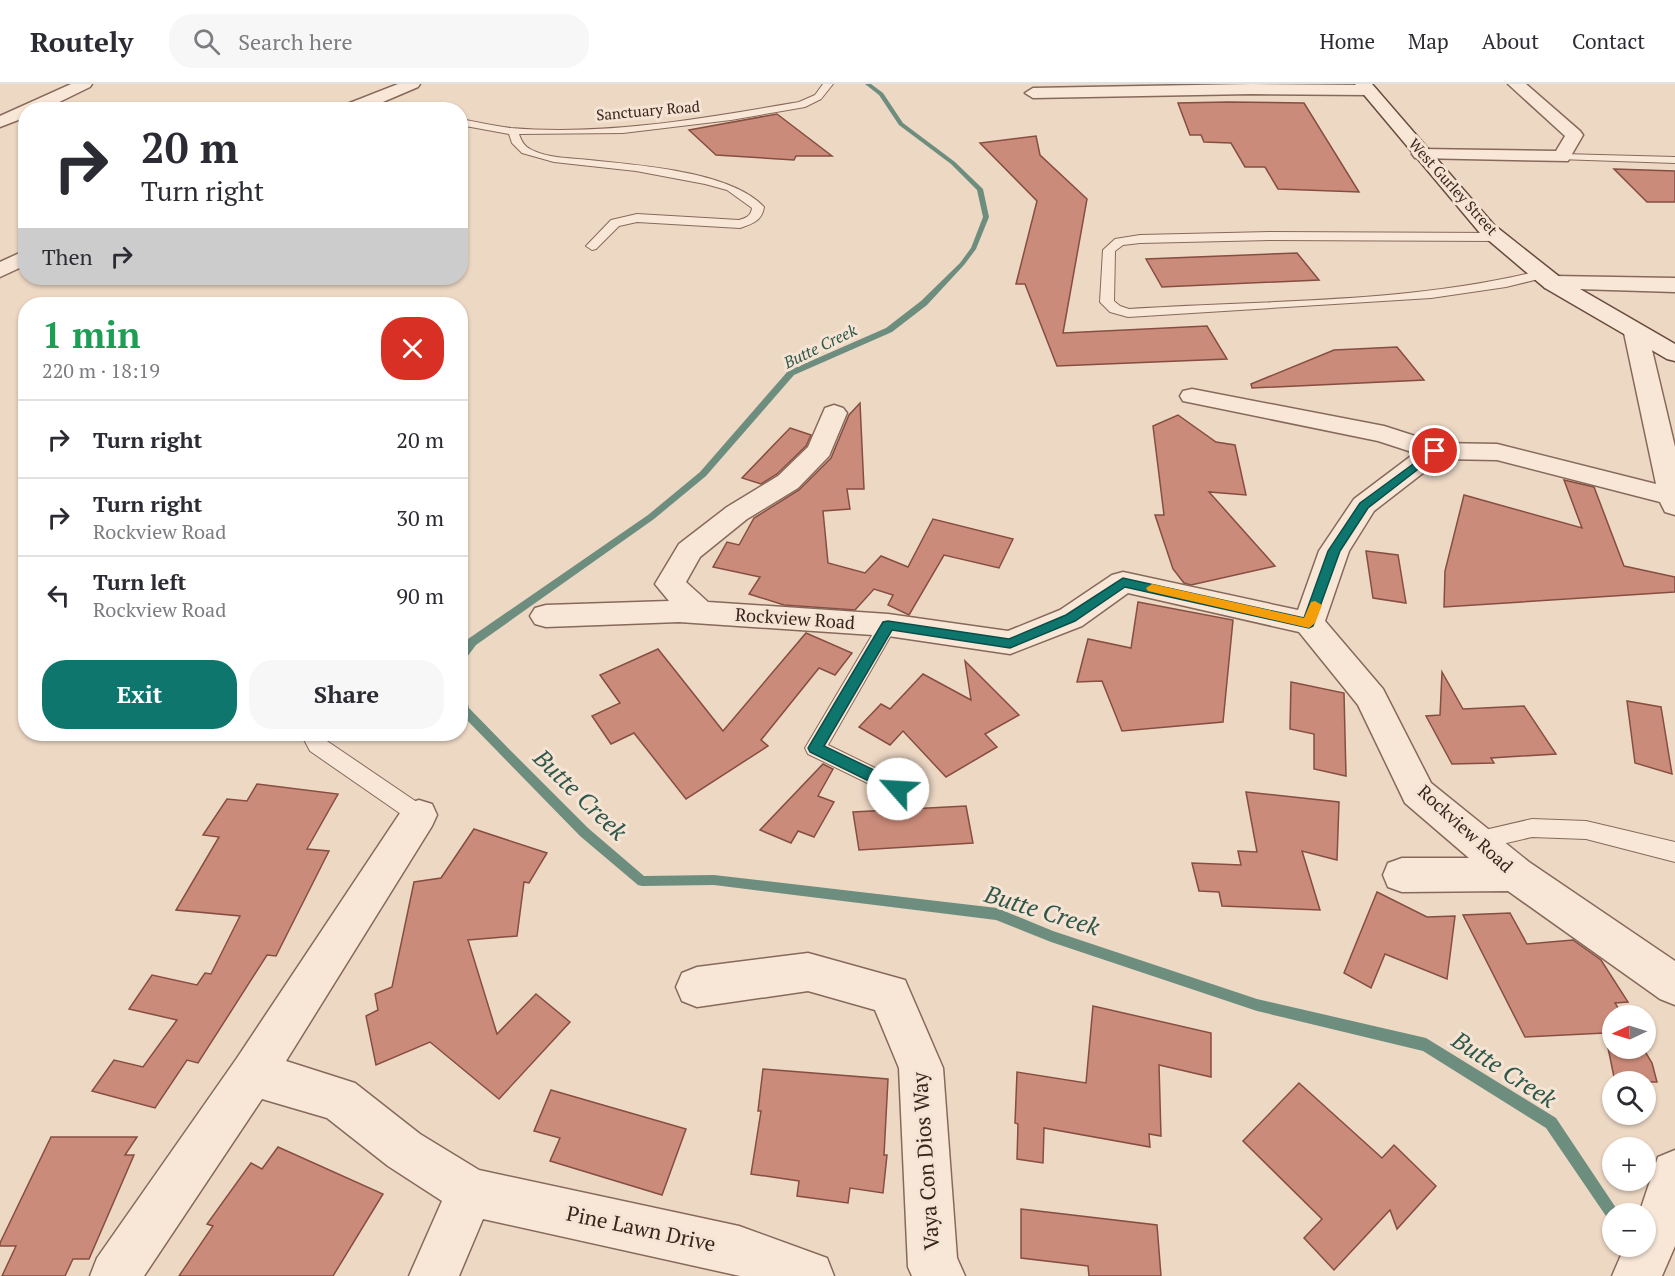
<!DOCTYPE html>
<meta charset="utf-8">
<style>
:root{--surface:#fff;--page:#f7f7f7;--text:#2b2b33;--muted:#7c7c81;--line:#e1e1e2;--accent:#0f766e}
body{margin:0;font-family:"PT Serif",serif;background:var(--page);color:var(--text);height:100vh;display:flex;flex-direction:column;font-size:22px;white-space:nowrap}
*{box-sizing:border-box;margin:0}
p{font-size:20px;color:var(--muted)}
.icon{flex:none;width:33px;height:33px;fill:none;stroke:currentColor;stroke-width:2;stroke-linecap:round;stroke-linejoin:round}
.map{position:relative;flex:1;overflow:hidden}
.panel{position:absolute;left:18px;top:213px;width:450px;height:444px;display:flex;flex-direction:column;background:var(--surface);border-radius:24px;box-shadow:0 2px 4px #0004}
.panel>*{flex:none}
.banner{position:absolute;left:18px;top:18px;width:450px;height:183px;border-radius:24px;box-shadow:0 2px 4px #0004;background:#fff;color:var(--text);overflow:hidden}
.needle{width:39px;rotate:266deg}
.buttons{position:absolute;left:1602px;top:921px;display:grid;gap:12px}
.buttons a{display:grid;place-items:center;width:54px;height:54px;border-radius:50%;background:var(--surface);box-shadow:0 2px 4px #0004;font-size:30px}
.pin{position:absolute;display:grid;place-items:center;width:51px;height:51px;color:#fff;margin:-26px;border:3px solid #fff;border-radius:50%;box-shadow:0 2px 6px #0007}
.me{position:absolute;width:66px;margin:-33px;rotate:296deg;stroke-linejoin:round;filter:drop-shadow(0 0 4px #0008)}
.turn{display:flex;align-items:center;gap:21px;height:126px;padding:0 24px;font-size:27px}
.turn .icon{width:78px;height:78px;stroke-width:2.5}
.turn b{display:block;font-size:42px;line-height:51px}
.then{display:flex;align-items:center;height:57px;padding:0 24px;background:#0003;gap:12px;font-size:22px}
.round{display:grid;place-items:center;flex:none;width:63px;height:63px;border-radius:24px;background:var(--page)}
.summary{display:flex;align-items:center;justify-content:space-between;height:102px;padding:0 24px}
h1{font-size:36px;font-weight:700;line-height:45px;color:#1e9e55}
.action{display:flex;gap:12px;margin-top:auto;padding:12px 24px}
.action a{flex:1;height:69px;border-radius:24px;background:var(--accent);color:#fff;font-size:24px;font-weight:700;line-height:69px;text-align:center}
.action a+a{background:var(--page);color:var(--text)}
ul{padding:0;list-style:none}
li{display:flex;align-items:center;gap:18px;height:78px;padding:0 24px;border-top:2px solid var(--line)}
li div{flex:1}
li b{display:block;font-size:22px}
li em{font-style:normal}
header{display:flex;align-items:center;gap:36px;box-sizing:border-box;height:84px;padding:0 30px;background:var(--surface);border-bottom:2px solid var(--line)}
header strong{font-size:28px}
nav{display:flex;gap:33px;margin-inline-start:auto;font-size:21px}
.search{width:420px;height:54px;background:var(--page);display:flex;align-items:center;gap:15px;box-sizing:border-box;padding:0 21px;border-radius:24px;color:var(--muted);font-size:22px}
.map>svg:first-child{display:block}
</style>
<header>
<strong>Routely</strong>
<div class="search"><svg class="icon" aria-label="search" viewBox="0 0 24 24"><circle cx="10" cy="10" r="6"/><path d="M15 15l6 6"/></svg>Search here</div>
<nav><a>Home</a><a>Map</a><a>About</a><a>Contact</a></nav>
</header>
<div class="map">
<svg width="1675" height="1192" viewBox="0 0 1675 1192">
<rect width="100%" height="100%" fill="#edd8c4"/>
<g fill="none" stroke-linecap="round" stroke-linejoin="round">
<g fill="#6d8e7f" fill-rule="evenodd">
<path d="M865,0h6l12,9 20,30 52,39 28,27 6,28 -13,32 -12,16 -37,40 -35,27 -98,43 -88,101 -52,43 -178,126 -12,16 -4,1v-12l8,-11 180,-124 52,-43 88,-101 98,-43 35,-27 39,-38 11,-15 12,-31 -6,-27 -26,-26 -52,-39 -20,-30z"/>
<path d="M460,605l5,4 4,15 38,39 81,81 56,48 70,-1 283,33 56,23 204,68 169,39 130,80 64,96h-8v7l-4,-2 -62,-91 -123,-77 -166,-40 -206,-69 -55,-22 -282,-35 -72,1 -4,-1 -58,-49 -120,-123z"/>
</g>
</g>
<g fill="#cb8b7a" stroke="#864e41" stroke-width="1.5">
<path d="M1228,18l76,1 55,89 -81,-3 -13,-22h-20l-14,-24 -27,-1 -3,-7h-11l-12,-32z"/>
<path d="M777,30l55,42h-36l-2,4 -78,-5 -27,-25z"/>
<path d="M1036,52l4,19 47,44 -24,134 144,-7 20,33 -170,7 -32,-82h-9l21,-83 -57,-58z"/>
<path d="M1614,85l61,2v31h-28z"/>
<path d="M1297,169l22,27 -157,7 -16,-28z"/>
<path d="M1397,263l27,33 -172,8 -1,-4 83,-34z"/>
<path d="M860,319l4,86h-17l3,20 -27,2 5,52 37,10 16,-17 27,11 25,-48 80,20 -14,29 -55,-13 -35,60 -21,-10 5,-10 -19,-6 -19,21 -71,-5 -35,-11 11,-17 -47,-10 14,-25 12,3 15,-27 45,-28 32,-32 18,-43z"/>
<path d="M1178,331l38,27 19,3 11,50 -37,-3 66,74 -84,19 -7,-2 -11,-14 -18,-54h9l-11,-89z"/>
<path d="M790,344l21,7 -5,11 -29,28 -16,10 -19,-6z"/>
<path d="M1564,396l30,7 30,79 51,11v15l-231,15 1,-36 19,-76 118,33z"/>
<path d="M1366,467l32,4 8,48 -33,-5z"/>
<path d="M1138,518l95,18 -10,102 -101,9 -20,-50 -25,1 11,-43 43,9z"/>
<path d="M806,549l46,20 -17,22 -16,-7 -58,72 7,6 -82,53 -52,-66 -23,11 -19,-28 28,-13 -20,-28 58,-26 65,82z"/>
<path d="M965,577l54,54 -34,19 12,13 -51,30 -43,-46 -13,14 -31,-18 22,-23 9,5 33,-35 48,26z"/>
<path d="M1442,588l21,37 61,-3 32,48 -65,4 3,5 -42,1 -26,-48 14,-1z"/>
<path d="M1291,598l53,11 2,83 -32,-7v-35l-24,-5z"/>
<path d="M1627,617l34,6 11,67 -37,-11z"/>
<path d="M823,680l10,5 -15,27 16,6 -20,35 -16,-6 -7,12 -31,-13z"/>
<path d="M257,700l81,10 -31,55 22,2 -53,105 -9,-1 -69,108 -11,-3 -32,48 -63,-17 22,-31 29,7 34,-47 -48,-11 23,-34 45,10 8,-12 6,1 29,-58 -64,-6 43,-73 -16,-2 24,-36 20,2z"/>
<path d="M1246,708l93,10 -2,58 -35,-9 18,59 -98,-4 -3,-14 -20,-1 -7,-28 49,2 -3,-14 19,1z"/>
<path d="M966,722l7,37 -114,7 -6,-38z"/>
<path d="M474,745l73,24 -18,30 -5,-1 -7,54 -49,4 29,94 39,-40 34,28 -71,77 -69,-57 -54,23 -10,-49 12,-6 -3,-16 17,-7 22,-105 27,-4z"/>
<path d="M1377,808l50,25 28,-1 -8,63 -62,-25 -14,34 -27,-15z"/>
<path d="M1510,829l17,31 46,-4 28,20 27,42 -13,1 8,13h-11v32h31l9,15 5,19h-42l-10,-49 -80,4 -62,-122z"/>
<path d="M1093,922l118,27v44l-52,-12 2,71 -12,-2 1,13 -106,-19 -1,35 -26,-4 1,-35 -3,-1 2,-51 69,11z"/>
<path d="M763,985l125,10 -4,76h3l-4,38 -33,-5 -2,15 -51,-7 2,-15 -48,-7 10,-63h-3z"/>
<path d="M1299,999l83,75 12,-13 42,41 -39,43 -7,-19 -56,60 -30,-32 18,-19 -79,-78z"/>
<path d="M551,1006l135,39 -24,66 -112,-34 10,-23 -26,-7z"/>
<path d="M51,1053h86l-12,18h9l-45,104h-16l-8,17h-63l14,-30h-16v-3z"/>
<path d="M278,1063l105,47 -50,82h-154l34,-50 -6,-2 44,-61 11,6z"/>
<path d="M1021,1125l136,16 4,51h-72l-1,-10 -67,-8z"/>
</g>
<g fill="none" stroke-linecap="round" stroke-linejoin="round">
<g stroke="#87695b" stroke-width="2">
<g id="service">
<path d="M823,0h10l-12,15 -16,8 -74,13 -108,13 -104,1c2,6 5,12 11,15 16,9 40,9 59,11 47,5 142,11 175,47 -2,14 -12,17 -24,21l-103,-6 -18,4 -23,23 -4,1 -6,-4 25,-26 26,-6 102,6c7,-2 12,-4 13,-12l-25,-18 -22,-6 -69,-13 -82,-9 -32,-9 -10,-10 -3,-9 -49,-9v-6c17,3 34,7 51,9 96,8 194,-10 288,-26l16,-7z"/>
<path d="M362,18l29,6 1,2 -33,-3v-4z"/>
<path d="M1562,70l113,3v6l-117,-4 -1,-2z"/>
<path d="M1270,148l227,1 6,4 -6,4 -227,-1 -130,3 -17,2 -8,6 -1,50 6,5 9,3c138,-9 279,-5 414,-39l6,4 -2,3 -41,10 -75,11 -303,19 -18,-5 -10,-10 3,-52 12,-11 25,-4z"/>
<path d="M888,534l7,2 2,5 -69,120 78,38 3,6 -3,6 -8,3 -90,-44 -3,-6 76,-128z"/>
<path d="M301,650h20l3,5 103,70 3,6 -3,6 -8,3 -8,-3 -101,-70z"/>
<path d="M1532,735l54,2 89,21v20l-89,-23 -54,-2 -56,13 -8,-2 -3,-7 3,-7 8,-2z"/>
</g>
</g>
<g stroke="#87695b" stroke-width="3">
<g id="minor">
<path d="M71,0h21l-2,3 -47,23h-17v7l-26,10v-11z"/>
<path d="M398,0h22l-2,3 -54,23h-24l2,-4z"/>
<path d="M1251,0l118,1 8,5 -8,5 -118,-1 -218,4 -8,-5 8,-5z"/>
<path d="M1508,0h18l54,47 3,4 -15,26 -153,-3 -3,-4 3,-4 6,-1 135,2 9,-15z"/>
<path d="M26,166v15l-26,12v-15z"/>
<path d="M1553,192l122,2v14l-130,-4 -3,-5 3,-5z"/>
<path d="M1636,242l8,2 4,5 27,114v68l-10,-3 -5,-10 -163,-42 -56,-1 -67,52 -25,40 -24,70 58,68 48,94 98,79 146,99v44l-15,-6 -152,-108 -106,1 -14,-5 -5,-12 5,-12 14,-5h67l-64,-55 -47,-98 -59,-73 -171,-39 -46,33 -72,28 -122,-18 -209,-14 -133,5 -11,-3 -5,-8 5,-8 11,-3 123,-4 -14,-17 24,-40 48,-37 51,-31 30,-29 17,-39 9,-3 9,3 4,5 -18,43 -31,32 -51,31 -47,38 -14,25 22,20 180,12 120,17 52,-21 52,-35 11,-3 175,38 21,-59 35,-52 61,-46 -37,-12 -195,-40 -3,-5 3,-5 9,-2 192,37 53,17 60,1 159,40 -32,-151 4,-5z"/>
<path d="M419,716l13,4 5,11 -5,11 -146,235 69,22 65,51 59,36 260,56 88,32 7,18h-94l-257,-57 -24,57h-50l33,-75 -54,-35 -61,-48 -65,-19 -118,177h-54l7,-18 140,-200 169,-254z"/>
<path d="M808,869l97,27 38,88 14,190 8,18h-53l-4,-9 -9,-199 -24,-58 -67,-19 -111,16 -15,-6 -6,-14 6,-14 15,-6z"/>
<path d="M1675,1066v96l-13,30h-50l13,-30h21v-32h-7l19,-57z"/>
</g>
</g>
<g stroke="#694b3e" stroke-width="3">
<path id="secondary" d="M1355,0h17l122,141 67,53 114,66v17l-8,-2 -122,-71 -65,-55z"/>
</g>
<use href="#service" fill="#f8e7d7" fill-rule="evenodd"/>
<use href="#minor" fill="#f8e7d7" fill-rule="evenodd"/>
<use href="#secondary" fill="#f8e7d7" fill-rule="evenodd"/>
</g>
<path fill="#0f766e" stroke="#0a4d48" stroke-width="1.5" d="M1435,364l4,1v4l-71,55 -28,43 -27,75 -4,2 -184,-41 -50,34 -65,27 -118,-18 -68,116 79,38 3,5 -3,4h-10l-83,-41 -2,-4 75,-126 5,-1 121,18 57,-24 57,-37 181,40 24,-67 32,-48z"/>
<path fill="#f59e0b" d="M1152,500l152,34 7,-16 4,-1 7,4 -7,18 -6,5 -161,-37 -2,-3z"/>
<g text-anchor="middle" stroke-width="6" stroke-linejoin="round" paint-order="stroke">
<g font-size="15" fill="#38251e" stroke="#f5e4d3">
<text transform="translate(648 27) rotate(-5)" y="5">Sanctuary Road</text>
<text transform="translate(1453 103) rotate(48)" y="5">West Gurley Street</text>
</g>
<g font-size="16" font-style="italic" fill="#2e574c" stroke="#f5e4d3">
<text transform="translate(820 262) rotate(-26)" y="6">Butte Creek</text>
</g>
<g font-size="18" fill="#38251e" stroke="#f5e4d3">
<text transform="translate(795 535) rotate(4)" y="6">Rockview Road</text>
<text transform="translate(1465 745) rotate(42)" y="6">Rockview Road</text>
</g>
<g font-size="21" fill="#38251e" stroke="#f5e4d3">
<text transform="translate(926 1077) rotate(-94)" y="7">Vaya Con Dios Way</text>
<text transform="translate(641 1145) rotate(12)" y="7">Pine Lawn Drive</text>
</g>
<g font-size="24" font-style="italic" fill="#2e574c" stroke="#f5e4d3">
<text transform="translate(580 711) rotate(44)" y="8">Butte Creek</text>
<text transform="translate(1042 827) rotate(17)" y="8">Butte Creek</text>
<text transform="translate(1504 986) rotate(33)" y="8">Butte Creek</text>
</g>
</g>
</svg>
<div class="buttons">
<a><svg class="needle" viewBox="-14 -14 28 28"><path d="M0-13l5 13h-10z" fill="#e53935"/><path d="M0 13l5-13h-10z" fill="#7c7c81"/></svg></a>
<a><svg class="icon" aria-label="search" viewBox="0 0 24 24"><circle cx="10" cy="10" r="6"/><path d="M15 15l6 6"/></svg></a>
<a>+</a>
<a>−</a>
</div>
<div class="pin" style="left:1435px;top:367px;background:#d93025"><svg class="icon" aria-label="arrive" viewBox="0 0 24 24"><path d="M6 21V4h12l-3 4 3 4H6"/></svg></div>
<svg class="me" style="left:898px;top:705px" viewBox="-20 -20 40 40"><circle r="19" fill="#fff"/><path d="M0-13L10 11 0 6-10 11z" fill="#0f766e"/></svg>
<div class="banner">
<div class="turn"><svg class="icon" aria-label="right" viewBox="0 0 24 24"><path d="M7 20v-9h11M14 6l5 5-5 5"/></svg><div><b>20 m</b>Turn right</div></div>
<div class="then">Then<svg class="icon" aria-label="right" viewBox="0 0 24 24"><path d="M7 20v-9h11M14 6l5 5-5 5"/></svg></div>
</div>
<section class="panel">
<div class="summary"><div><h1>1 min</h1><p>220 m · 18:19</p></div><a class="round" style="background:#d93025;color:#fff"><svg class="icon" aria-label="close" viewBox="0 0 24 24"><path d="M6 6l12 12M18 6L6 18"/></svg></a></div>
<ul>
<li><svg class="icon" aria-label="right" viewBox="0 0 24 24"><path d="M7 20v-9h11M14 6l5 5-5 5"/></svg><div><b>Turn right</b></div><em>20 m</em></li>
<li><svg class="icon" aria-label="right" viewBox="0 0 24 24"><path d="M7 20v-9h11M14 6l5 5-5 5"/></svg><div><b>Turn right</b><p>Rockview Road</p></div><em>30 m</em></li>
<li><svg class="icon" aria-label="left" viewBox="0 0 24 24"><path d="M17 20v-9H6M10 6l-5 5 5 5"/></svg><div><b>Turn left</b><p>Rockview Road</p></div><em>90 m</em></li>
</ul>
<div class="action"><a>Exit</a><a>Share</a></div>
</section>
</div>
